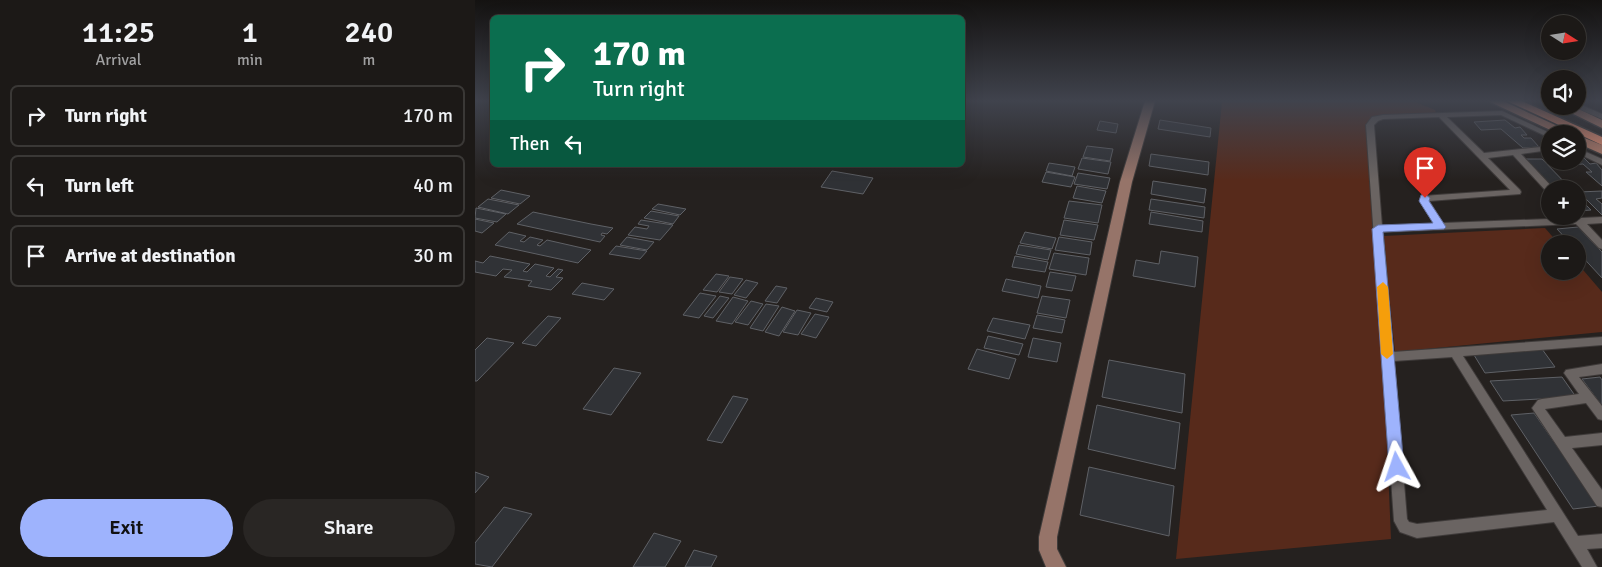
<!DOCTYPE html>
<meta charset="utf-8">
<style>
:root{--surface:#1c1917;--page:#292624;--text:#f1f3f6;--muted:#a0a0a1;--line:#3a3836;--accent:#9eb3fd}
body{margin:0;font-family:Signika,sans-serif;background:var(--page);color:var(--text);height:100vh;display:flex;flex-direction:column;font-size:19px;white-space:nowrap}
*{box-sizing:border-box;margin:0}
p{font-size:16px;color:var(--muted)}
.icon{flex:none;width:28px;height:28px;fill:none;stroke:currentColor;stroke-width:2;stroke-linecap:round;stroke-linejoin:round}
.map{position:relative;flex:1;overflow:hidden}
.details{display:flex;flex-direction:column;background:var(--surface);width:475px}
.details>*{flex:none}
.top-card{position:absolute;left:15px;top:15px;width:475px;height:152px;border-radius:8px;box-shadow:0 5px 20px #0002,0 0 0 1px var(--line);background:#0b6e4f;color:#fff;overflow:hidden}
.needle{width:32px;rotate:102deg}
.tools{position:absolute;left:1066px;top:15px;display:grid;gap:10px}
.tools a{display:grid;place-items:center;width:45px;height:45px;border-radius:50%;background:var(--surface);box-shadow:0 5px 20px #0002,0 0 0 1px var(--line);font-size:25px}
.pin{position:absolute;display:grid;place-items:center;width:42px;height:42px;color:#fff;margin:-51px -21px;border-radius:50% 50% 50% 0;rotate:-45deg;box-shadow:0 0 5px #0007}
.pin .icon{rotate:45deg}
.me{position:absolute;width:55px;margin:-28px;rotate:355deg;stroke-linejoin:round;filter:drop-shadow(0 0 4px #0008)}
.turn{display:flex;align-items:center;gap:18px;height:105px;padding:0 20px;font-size:22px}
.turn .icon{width:65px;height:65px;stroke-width:2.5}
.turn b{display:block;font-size:35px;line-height:42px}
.then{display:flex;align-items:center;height:48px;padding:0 20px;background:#0003;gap:10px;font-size:19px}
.eta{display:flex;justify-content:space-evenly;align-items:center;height:85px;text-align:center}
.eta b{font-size:30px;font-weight:600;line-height:35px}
.button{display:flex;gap:10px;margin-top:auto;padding:10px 20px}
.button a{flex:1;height:58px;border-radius:30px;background:var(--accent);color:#111;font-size:20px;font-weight:600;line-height:58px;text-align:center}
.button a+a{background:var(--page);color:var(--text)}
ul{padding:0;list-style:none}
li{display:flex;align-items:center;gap:15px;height:62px;margin:0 10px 8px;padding:0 10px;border:2px solid var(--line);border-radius:8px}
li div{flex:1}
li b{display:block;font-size:19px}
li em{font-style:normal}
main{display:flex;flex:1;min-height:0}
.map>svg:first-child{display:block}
</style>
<main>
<section class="details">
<div class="eta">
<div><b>11:25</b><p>Arrival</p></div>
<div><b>1</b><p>min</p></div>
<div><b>240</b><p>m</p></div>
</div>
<ul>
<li><svg class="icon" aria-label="right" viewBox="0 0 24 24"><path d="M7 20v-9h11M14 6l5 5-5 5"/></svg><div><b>Turn right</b></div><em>170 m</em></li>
<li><svg class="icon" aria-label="left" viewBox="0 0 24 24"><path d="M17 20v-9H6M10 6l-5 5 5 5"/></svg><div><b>Turn left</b></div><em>40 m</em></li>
<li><svg class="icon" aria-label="arrive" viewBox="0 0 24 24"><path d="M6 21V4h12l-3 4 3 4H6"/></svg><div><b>Arrive at destination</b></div><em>30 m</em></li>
</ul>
<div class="button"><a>Exit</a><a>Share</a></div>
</section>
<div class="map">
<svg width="1127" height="567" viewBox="0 0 1127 567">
<rect width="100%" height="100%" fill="#25211f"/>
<g fill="#572a1b">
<path d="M741,101h197l22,9 2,6 -64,2 18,421 -215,20 46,-457z"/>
<path d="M1070,228l14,16h-9v27h27l1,-7 24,28v40l-207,20 -12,-116z"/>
</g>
<g fill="#303236" stroke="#5f6166">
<path d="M685,120l51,8 -1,9 -52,-8z"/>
<path d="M1030,120l10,8 5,-1 7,8h-6l3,3h7l8,9 -16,1 -22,-19 -20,1 -7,-8z"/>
<path d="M625,121l18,3 -2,9 -19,-3z"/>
<path d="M612,146l26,3 -3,12 -27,-4z"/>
<path d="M676,154l58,8 -1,13 -59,-9z"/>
<path d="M1102,155h4l9,9 6,-1 6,7v16l-16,-14h6l-9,-8 -29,2 -4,-5h27z"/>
<path d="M607,158l29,4 -3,12 -30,-5z"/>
<path d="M1051,159h16l29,30h-18z"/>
<path d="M574,163l26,4 -3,9 -26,-5z"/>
<path d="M357,171l41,7 -10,16 -42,-7z"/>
<path d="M571,172l29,5 -4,10 -29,-5z"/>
<path d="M603,173l32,5 -3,11 -33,-5z"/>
<path d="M678,181l53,8 -2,14 -53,-9z"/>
<path d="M602,186l29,5 -4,12 -29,-5z"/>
<path d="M26,190l29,6 -10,8 -29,-6z"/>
<path d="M1127,191v7l-6,1 6,5v11l-23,-23z"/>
<path d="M1102,196l14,14 -14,1z"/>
<path d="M13,199l31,6 -11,9 -30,-7z"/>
<path d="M676,199l54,8 -1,11 -55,-8z"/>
<path d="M594,201l33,4 -4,18 -34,-5z"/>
<path d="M183,204l28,5 -6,6 -28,-6z"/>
<path d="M1,208l30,6 -9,8 -22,-4z"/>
<path d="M176,211l28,5 -6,8 -29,-6z"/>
<path d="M58,212l58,12 22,4 -6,6 -5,-1 -1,2 4,1 -5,6 -83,-18z"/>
<path d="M676,212l52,9 -1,11 -53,-8z"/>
<path d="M0,219l19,4 -12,10 -7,-2z"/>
<path d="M166,220l32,5 -13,15 -32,-5 7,-8 12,2 2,-3 -11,-2z"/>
<path d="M589,220l34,5 -4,15 -34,-5z"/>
<path d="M1103,227l24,25v26l-25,-27v-7h-6l-14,-15z"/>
<path d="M34,232l17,4 -6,5 4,1 6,-5 13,3 -6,5 3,1 7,-6 44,10 -13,13 -83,-18z"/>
<path d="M550,232l31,6 -4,11 -32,-6z"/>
<path d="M152,237l27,5 -7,8 -27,-5z"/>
<path d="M584,237l33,5 -2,13 -35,-5z"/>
<path d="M544,245l32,5 -3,10 -32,-6z"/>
<path d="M141,246l31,5 -7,8 -31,-5z"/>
<path d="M686,251l37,6 -3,30 -62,-11 3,-16 23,4z"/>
<path d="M579,253l35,5 -3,17 -37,-6z"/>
<path d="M15,256l40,8 -7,7 4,1 8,-8 19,4 -8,8 4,1 8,-8 5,1 -7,7 7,1 -12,12 -23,-4 4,-5 -28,-4 8,-7 -9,-1 -7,7 -21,-4v-11l8,2z"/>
<path d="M540,256l33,6 -3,10 -33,-5z"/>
<path d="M575,272l26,4 -4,15 -26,-4z"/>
<path d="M241,274l13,2 -12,16 -14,-2z"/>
<path d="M255,277l13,2 -11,15 -13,-2z"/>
<path d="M531,279l35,7 -3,12 -36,-7z"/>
<path d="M271,280l12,3 -12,15 -12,-3z"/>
<path d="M107,283l32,6 -10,11 -32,-6z"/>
<path d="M301,286l11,2 -10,15 -12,-2z"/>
<path d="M225,293l16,3 -17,22 -16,-3z"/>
<path d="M245,296l9,2 -16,20 -9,-2z"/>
<path d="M567,296l28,4 -4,18 -29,-5z"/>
<path d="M258,297l15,4 -16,23 -16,-3z"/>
<path d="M341,298l17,4 -6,10 -18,-4z"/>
<path d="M276,301l12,3 -15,21 -13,-3z"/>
<path d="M291,304l13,2 -16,25 -13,-3z"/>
<path d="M307,307l13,4 -16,25 -14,-4z"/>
<path d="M322,310l14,3 -13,22 -15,-3z"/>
<path d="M340,314l14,3 -13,21 -15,-4z"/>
<path d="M562,315l28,5 -3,13 -29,-5z"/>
<path d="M73,316l13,2 -25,28 -14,-3z"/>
<path d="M518,318l37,7 -5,14 -38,-8z"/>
<path d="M513,336l35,8 -4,11 -35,-7z"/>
<path d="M12,338l27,5 -37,38h-2v-31z"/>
<path d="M558,338l28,5 -4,19 -29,-5z"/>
<path d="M502,349l39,10 -7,20 -41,-10z"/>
<path d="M1067,349l13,18 -70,6 -11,-18z"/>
<path d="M634,360l76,14 -3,39 -80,-16z"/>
<path d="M139,368l27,5 -30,42 -28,-6z"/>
<path d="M1087,377l14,20 -73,4 -13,-20z"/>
<path d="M1125,377l2,3v26l-20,-27z"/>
<path d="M258,396l15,3 -26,44 -15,-3z"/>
<path d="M622,405l83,18 -5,46 -87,-20z"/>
<path d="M1059,413l65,93 -26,3 -62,-94z"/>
<path d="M614,467l85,19 -5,50 -89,-21z"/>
<path d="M0,472l14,5 -14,16z"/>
<path d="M29,507l28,7 -40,53 -17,-3v-21z"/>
<path d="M179,533l27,8 -16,26h-32z"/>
<path d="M219,550l23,6 -6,11h-26z"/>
</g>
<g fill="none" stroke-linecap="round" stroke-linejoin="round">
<g stroke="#3f3b3a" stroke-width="2">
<g id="street">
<path d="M1102,103l25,11v5l-28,-12 3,-1z"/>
<path d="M1027,111l50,23h-2v4l-49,-23 -54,2 37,36 66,-7v4l-29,4 33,35h-4v4l-3,-1 -34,-37 -25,3 32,32 1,2 -1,2 -91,7 14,22 130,-5 4,-2 4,2 21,-1v6l-15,1 15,16v9l-3,-1 -23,-24 -193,8 10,120 209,-15v8l-139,11 115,180 24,-2v14l-15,1 10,18h-15l-28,-45 -137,16 -17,-6 -6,-11 -28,-396 6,-8 11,-2zM964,117l71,73 -88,6 -2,5 14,23 -52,2 -8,-101 4,-4 5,-2zM977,357l95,153 -130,14 -8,-2 -2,-3 -13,-158z"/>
<path d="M1102,148l25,11v6l-25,-12z"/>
<path d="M1127,364v10l-23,3 23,29v14l-4,-1 -12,-16 -41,6 20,28 37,-4v12l-30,3 30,42v17l-5,-1 -65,-98 6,-8 4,-1 37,-5 -15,-21 2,-3z"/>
</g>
</g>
<g stroke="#3f3b3a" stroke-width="2">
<path id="secondary" d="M670,101h10l-23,81 -75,355v12l9,18h-20l-7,-17v-13l81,-355z"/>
</g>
<g stroke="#3f3b3a" stroke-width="3">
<g id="primary">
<path d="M1013,101h15l72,33h-16z"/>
<path d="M1082,106h15l30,14v8z"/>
<path d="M1102,135l25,10v9l-25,-11z"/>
</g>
</g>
<g stroke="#3f3b3a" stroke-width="3">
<path id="highway" d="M1032,101h15l80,36v8z"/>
</g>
<use href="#street" fill="#6a6462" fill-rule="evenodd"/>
<use href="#secondary" fill="#967469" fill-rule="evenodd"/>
<use href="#primary" fill="#c2846f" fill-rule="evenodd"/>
<use href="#highway" fill="#fd9978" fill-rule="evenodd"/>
</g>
<linearGradient id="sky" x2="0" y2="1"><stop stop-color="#141211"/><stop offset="0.56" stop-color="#40434d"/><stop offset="1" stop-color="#40434d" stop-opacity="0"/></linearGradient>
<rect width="1127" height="180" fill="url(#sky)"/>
<path fill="#9eb3fd" stroke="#6774a4" d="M950,194l5,4 -1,3 17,26 -2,2 -61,3 21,235 -2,5 -5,2 -5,-2 -3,-5 -17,-238 6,-4 55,-2 -14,-22 2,-6z"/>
<path fill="#f59e0b" d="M908,282l5,5 5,67 -6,5 -6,-5 -4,-67z"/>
</svg>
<div class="tools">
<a><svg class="needle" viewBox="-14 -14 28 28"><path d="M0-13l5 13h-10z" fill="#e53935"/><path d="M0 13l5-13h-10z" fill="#a0a0a1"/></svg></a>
<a><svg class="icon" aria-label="sound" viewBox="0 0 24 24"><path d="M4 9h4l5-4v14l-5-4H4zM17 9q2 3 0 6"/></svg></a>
<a><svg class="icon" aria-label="layers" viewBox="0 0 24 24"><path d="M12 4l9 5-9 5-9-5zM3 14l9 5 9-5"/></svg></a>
<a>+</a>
<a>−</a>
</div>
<div class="pin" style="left:950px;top:198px;background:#d93025"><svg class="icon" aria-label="arrive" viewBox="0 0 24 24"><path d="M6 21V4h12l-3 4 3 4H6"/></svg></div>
<svg class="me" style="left:922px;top:467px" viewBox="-20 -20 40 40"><path d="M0-17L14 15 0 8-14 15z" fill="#9eb3fd" stroke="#fff" stroke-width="4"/></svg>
<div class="top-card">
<div class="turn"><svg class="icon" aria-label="right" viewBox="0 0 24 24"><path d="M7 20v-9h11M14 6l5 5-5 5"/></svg><div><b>170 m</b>Turn right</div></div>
<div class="then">Then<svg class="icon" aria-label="left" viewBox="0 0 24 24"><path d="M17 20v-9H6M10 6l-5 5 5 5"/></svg></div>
</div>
</div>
</main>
